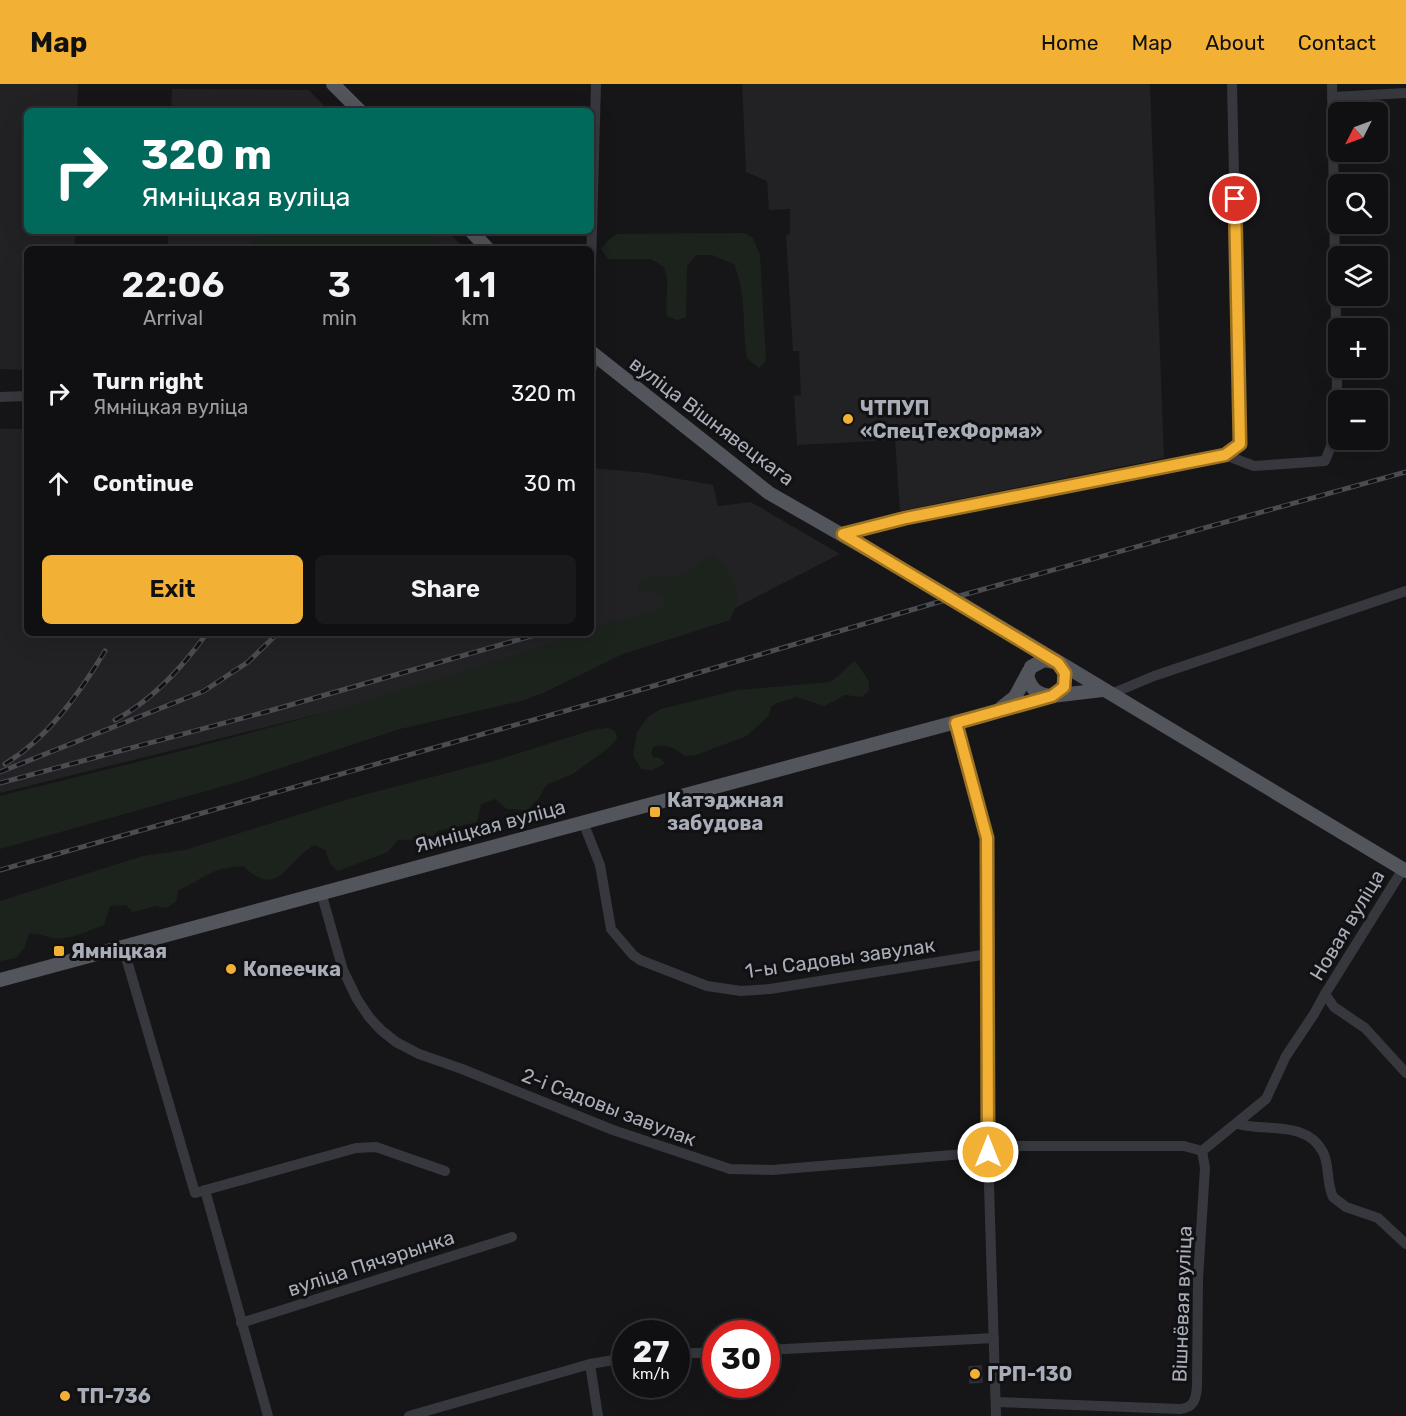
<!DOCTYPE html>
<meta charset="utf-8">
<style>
:root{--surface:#101012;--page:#19191b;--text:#f1f3f6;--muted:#9c9d9f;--line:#303032;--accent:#f2b134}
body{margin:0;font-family:Rubik,sans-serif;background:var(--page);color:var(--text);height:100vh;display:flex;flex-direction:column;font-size:22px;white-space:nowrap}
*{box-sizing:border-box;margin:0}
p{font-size:20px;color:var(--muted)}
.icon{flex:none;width:33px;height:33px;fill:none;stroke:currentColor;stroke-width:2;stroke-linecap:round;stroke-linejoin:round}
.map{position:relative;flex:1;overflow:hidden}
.sheet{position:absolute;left:24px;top:162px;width:570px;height:390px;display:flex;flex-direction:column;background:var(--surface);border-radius:9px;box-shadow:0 6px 24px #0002,0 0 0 2px var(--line)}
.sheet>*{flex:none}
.top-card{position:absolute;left:24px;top:24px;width:570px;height:126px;border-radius:9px;box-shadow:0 6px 24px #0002,0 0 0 2px var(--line);background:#00695c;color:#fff;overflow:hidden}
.needle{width:39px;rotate:228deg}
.tools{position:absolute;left:1328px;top:18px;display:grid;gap:12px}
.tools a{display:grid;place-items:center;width:60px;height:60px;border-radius:9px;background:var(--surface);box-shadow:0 6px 24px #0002,0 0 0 2px var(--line);font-size:30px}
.speed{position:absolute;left:612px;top:1236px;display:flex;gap:12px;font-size:30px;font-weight:700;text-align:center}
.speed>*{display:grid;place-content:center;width:78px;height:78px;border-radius:50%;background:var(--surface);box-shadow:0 6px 24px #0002,0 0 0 2px var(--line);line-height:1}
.speed small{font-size:15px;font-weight:400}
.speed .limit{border:9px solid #d22;background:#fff;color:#111}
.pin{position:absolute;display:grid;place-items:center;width:51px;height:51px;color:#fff;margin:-26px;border:3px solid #fff;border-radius:50%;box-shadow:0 2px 6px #0007}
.me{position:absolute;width:66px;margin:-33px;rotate:0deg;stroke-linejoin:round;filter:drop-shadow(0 0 4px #0008)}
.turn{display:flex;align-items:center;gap:21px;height:126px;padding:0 18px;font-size:27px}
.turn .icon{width:78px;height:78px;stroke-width:2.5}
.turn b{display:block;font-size:42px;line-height:51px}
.eta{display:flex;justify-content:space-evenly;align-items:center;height:102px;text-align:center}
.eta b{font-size:36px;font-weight:600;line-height:42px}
.action{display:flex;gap:12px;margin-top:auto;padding:12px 18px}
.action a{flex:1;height:69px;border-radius:9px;background:var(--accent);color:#111;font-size:24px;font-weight:600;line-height:69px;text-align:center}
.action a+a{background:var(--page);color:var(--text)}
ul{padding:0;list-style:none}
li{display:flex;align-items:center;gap:18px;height:90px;padding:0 18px}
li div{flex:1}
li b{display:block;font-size:22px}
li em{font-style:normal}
header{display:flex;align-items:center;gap:36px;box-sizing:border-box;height:84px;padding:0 30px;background:var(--accent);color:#111}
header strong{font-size:28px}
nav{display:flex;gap:33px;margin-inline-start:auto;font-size:21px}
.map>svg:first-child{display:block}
</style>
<header>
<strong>Map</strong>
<nav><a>Home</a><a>Map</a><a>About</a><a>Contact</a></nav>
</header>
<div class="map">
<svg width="1406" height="1332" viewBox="0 0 1406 1332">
<rect width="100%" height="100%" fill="#161618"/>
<g fill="#222225">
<path d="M0,0h78l-1,27h-50v120h48v18h-48v121l-27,-1z"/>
<path d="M742,0h408l14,374 -264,53 -5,-71 -98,5 -3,-49 7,-1 -2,-44h-6l-7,-116 4,-1v-25l-21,1 -2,-29 -21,-9z"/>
<path d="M172,5l137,1 20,21h-158z"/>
<path d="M168,147h279l18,18h-297z"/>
<path d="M0,345h27v204h564v-165l55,5 67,12 5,21 33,-4 89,52 -105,54 -203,53 -532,132z"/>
</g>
<g fill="#1c231d">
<path d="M269,147h156l18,18h-195l1,-4z"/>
<path d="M744,149l9,5 7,17 6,106 -7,7 -12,-10c-5,-31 0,-64 -13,-94l-22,-9h-16l-9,11 -1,51 -9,3 -10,-4c-3,-19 4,-30 -3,-49l-13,-8h-43l-7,-10 7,-9 9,-6z"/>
<path d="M712,471c14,11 26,26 25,46 0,6 -5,13 -7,19l-107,34 -80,39 -22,8 -121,28 -162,53 -238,67v-53c195,-48 389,-96 578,-163h13v-5l3,-1 71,-19 -1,-11 -12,-6 -14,2v-12c19,-9 20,-2 37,-4 13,-2 24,-17 37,-22z"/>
<path d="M855,577l14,20v10l-7,6 -17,-2 -21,11 -27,-9 -20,6 -6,4 -2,8 -22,21 -51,19 -11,1c-11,-8 -18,-13 -32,-9l-2,6 2,4 7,1 5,6 -13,6 -11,-1 -8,-14 4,-23 11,-15 13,-8 77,-19 92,-8c11,-6 15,-15 25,-21z"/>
<path d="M608,644l7,3 2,7 -6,8 -38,28 -27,11 -7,13 -12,12 -20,-1 -12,-10 -14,5 -4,18 -39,9 -8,8 -32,1 -10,12 -50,19 -8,-8 -5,-13 -11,-5c-29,17 -35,55 -71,21 -12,1 -24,2 -34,8 -11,5 -19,12 -31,16l-2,12 -10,6 -10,-2 -23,6 -7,-7 -16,1 -6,19c-14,5 -36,16 -52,13 -9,-2 -13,-5 -23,-4l-4,13 -9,11 -16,3v-60l143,-45 42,-6 167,-52 145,-38 95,-30z"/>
</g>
<path fill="#29292c" stroke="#303034" stroke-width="1.5" d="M981,1282l1,16 -12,1 -1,-16z"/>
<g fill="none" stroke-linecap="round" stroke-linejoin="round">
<g stroke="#37383d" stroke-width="10">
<path d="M1332,13l74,-4"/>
<path d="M591,182l5,-182"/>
<path d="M591,286l5,-14"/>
<path d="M0,313l27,-1"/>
<path d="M1225,371l29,11 71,-5 8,-20 4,-56 -5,-301"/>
<path d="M843,450l63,-16 319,-63 15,-11 -8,-360"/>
<path d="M1111,610l43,-18 252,-85"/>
<path d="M956,639l30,115 2,314 8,264"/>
<path d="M583,738l17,43 11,64 22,26 7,5 67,26 34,5 29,-2 218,-35"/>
<path d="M1403,785l-78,125 9,13 31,21 41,45"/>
<path d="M321,808l22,78 14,29 12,18 12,13 15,12 23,12 43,15 151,61 117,39 42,1 216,-18"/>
<path d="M123,863l72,246 161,-45 20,-1 69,24"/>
<path d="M1238,1040c28,8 68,-4 85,28 7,14 3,31 10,45l13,10 32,11 28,26"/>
<path d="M988,1062h196l18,5"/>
<path d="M1202,1067l64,-52 20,-43 28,-42 11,-20"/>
<path d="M205,1106l63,226"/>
<path d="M241,1239l271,-86"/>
<path d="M766,1266l228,-12"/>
<path d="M676,1270l40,-2"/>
<path d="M590,1280l8,52"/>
<path d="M996,1318l184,7c13,-1 16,-9 17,-22l1,-108 7,-111 -3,-17"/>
<path d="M409,1332l181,-52 36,-6"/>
</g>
<g stroke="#53555c" stroke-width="14">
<path d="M333,0l27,27"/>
<path d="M471,147l17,18"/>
<path d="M591,268l178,141 183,105 454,273"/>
<path d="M1027,591c3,14 11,20 25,21l12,-9 1,-14 -7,-10 -14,-3 -13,7"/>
<path d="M1001,624l14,-11 14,-26"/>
<path d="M0,896l1052,-284 50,-6"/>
</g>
<g stroke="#4a4c52" stroke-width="5">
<g id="rail">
<path d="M115,636c38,-20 67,-52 92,-87"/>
<path d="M5,680c43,-26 74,-70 100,-113"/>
<path d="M0,688l204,-81 44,-29 30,-29"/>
<path d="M0,699l269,-72 273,-78"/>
<path d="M0,786l643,-181 309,-91 454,-126"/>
</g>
</g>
<use href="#rail" stroke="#111113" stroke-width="3" stroke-dasharray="9" stroke-linecap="butt"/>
</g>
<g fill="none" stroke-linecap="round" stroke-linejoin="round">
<g stroke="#9d7322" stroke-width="15">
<path id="route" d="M988,1068l-1,-314 -31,-115 96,-27 12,-9 1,-14 -7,-10 -215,-129 63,-16 319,-63 15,-11 -5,-245"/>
</g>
<use href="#route" stroke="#f2b134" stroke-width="10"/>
</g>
<g fill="#f2b134" stroke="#111113" stroke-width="2">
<circle cx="848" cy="335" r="6"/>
<rect x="649" y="722" width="12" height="12" rx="3"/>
<rect x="53" y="861" width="12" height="12" rx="3"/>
<circle cx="231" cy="885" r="6"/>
<circle cx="975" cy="1290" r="6"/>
<circle cx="65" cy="1312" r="6"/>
</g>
<g text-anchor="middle" stroke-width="6" stroke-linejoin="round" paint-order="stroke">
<g font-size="20" font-weight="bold" fill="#a8adb8" stroke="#111113" text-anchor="start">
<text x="860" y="331">ЧТПУП<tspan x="860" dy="23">«СпецТехФорма»</tspan></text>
<text x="667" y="723">Катэджная<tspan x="667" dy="23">забудова</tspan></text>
<text x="71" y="874">Ямніцкая</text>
<text x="243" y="892">Копеечка</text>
<text x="987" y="1297">ГРП-130</text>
<text x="77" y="1319">ТП-736</text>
</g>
<g font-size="20" fill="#a8adb8" stroke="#111113">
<text transform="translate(712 337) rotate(37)" y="7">вуліца Вішнявецкага</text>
<text transform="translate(490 742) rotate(-15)" y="7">Ямніцкая вуліца</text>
<text transform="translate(1347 841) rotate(-59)" y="7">Новая вуліца</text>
<text transform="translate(840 874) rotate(-8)" y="7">1-ы Садовы завулак</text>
<text transform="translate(609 1023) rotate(21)" y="7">2-і Садовы завулак</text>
<text transform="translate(371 1179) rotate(-18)" y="7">вуліца Пячэрынка</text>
<text transform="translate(1182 1220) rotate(-88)" y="7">Вішнёвая вуліца</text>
</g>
</g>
</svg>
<div class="tools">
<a><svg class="needle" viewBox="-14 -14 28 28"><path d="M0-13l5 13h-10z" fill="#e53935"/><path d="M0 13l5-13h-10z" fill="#9c9d9f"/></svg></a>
<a><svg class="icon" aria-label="search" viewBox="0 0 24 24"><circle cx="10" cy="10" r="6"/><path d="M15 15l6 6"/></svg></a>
<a><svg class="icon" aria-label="layers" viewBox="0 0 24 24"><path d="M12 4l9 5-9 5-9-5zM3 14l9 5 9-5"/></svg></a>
<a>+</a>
<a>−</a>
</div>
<div class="speed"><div>27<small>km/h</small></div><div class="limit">30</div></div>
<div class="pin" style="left:1235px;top:115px;background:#d93025"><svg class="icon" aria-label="arrive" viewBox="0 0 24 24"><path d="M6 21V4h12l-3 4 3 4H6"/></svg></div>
<svg class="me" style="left:988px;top:1068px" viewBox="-20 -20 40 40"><circle r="17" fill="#f2b134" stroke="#fff" stroke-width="3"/><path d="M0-11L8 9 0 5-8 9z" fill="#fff"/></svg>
<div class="top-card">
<div class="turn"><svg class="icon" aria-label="right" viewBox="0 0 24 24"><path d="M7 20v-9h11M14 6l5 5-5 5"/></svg><div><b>320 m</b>Ямніцкая вуліца</div></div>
</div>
<section class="sheet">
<div class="eta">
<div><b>22:06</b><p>Arrival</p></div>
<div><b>3</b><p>min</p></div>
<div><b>1.1</b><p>km</p></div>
</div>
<ul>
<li><svg class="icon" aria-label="right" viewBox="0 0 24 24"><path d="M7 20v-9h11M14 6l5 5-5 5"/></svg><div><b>Turn right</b><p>Ямніцкая вуліца</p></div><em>320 m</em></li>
<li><svg class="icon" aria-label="ahead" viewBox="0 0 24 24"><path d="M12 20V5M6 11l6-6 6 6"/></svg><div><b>Continue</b></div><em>30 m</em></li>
</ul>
<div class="action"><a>Exit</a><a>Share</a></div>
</section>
</div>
